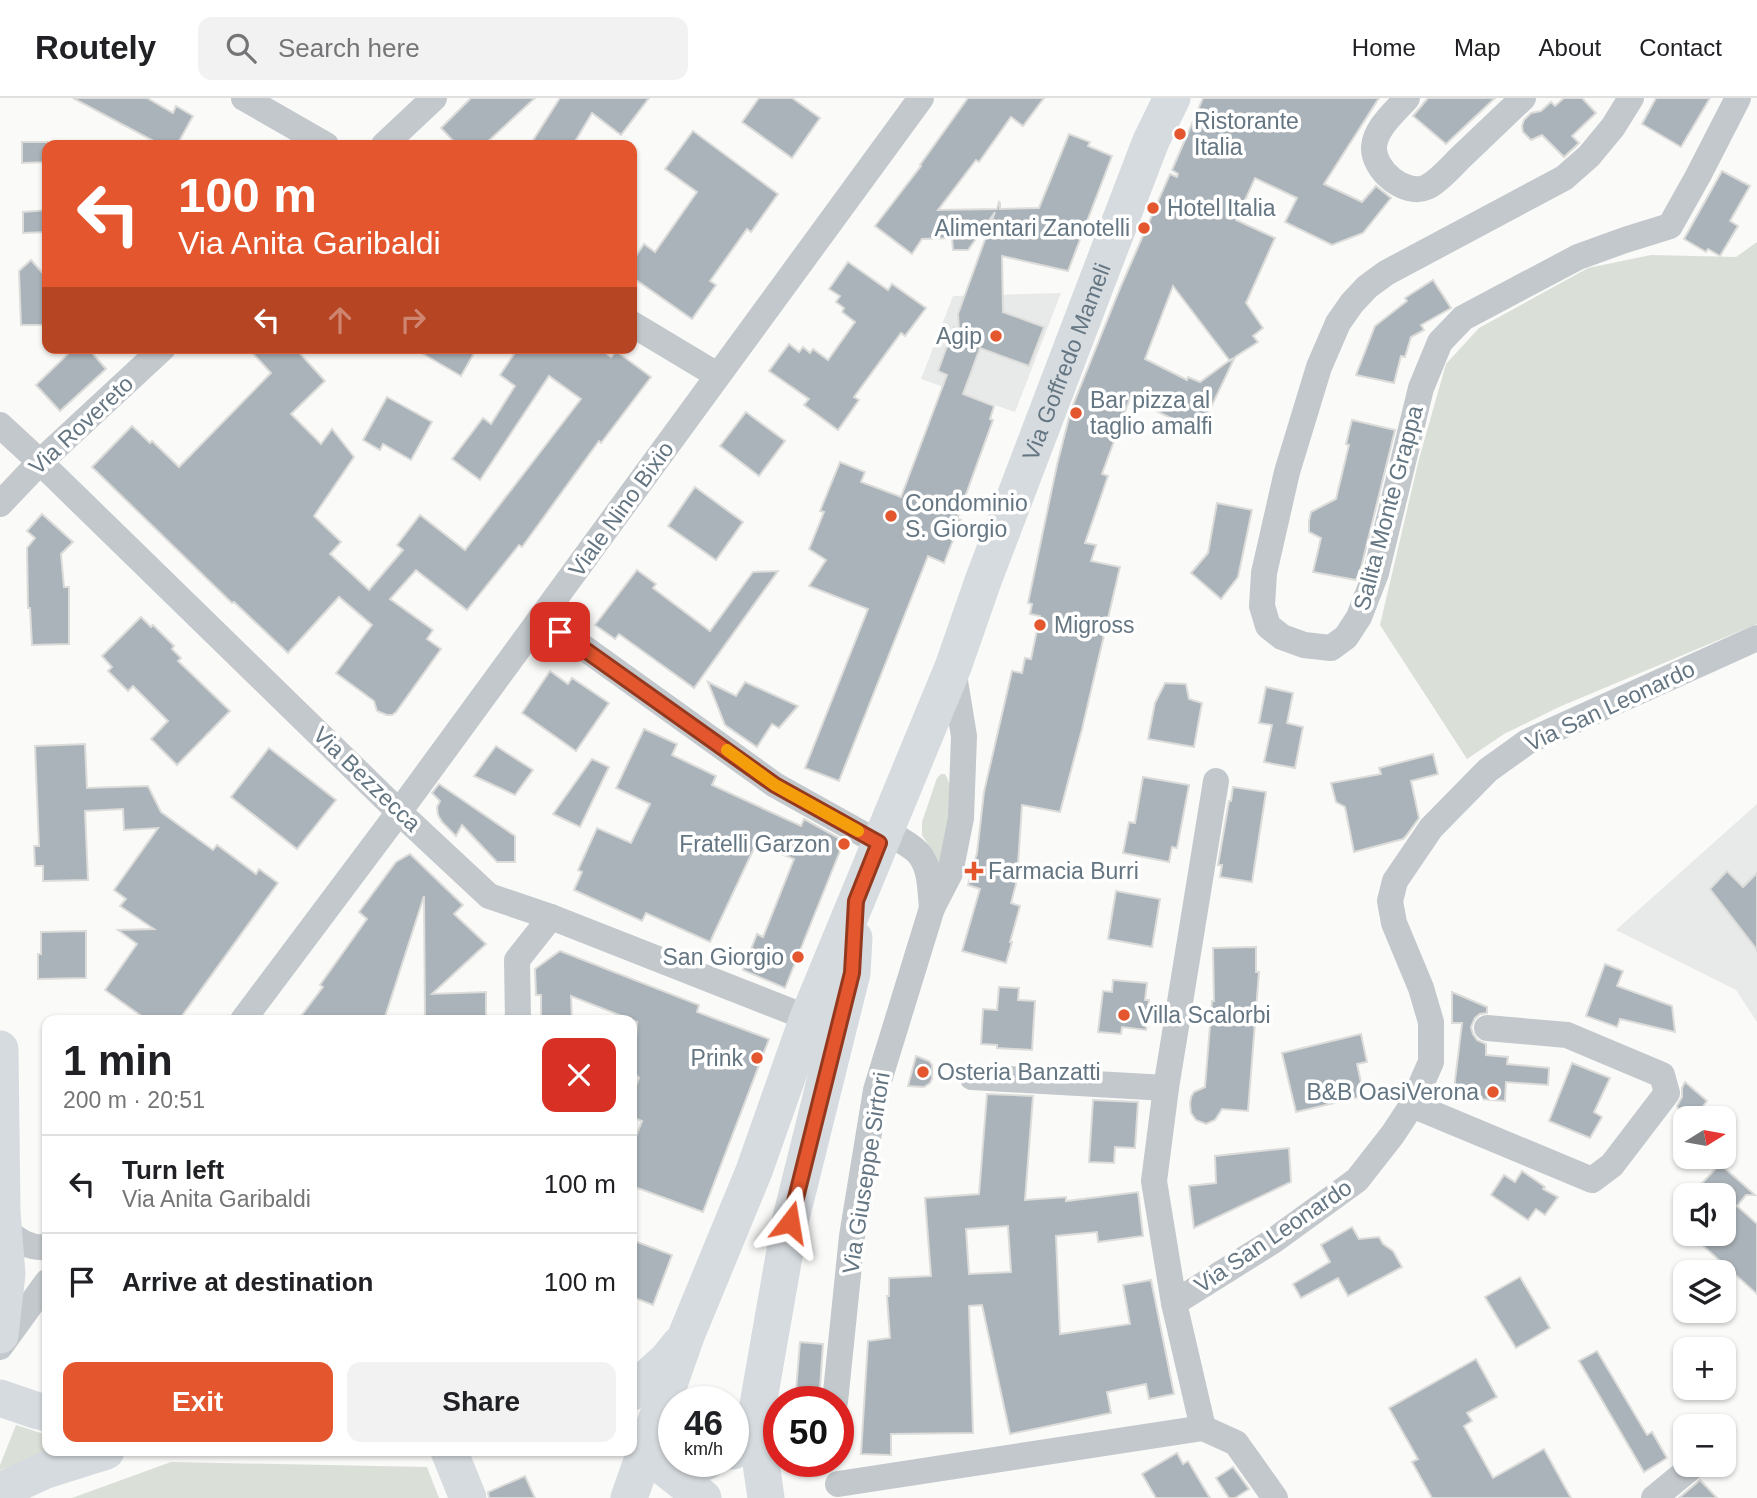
<!DOCTYPE html>
<meta charset="utf-8">
<style>
:root{--surface:#fff;--page:#f2f2f2;--text:#202124;--muted:#757577;--line:#e0e0e0;--accent:#e4572e}
body{margin:0;font-family:Arial,sans-serif;background:var(--page);color:var(--text);height:100vh;display:flex;flex-direction:column;font-size:26px;white-space:nowrap}
*{box-sizing:border-box;margin:0}
p{font-size:23px;color:var(--muted)}
.icon{flex:none;width:38px;height:38px;fill:none;stroke:currentColor;stroke-width:2;stroke-linecap:round;stroke-linejoin:round}
.map{position:relative;flex:1;overflow:hidden}
.sheet{position:absolute;left:42px;top:917px;width:595px;height:441px;display:flex;flex-direction:column;background:var(--surface);border-radius:14px;box-shadow:0 2px 5px #0004}
.sheet>*{flex:none}
.top-card{position:absolute;left:42px;top:42px;width:595px;height:214px;border-radius:14px;box-shadow:0 2px 5px #0004;background:#e4572e;color:#fff;overflow:hidden}
.needle{width:46px;rotate:79deg}
.fabs{position:absolute;left:1673px;top:1008px;display:grid;gap:14px}
.fabs a{display:grid;place-items:center;width:63px;height:63px;border-radius:14px;background:var(--surface);box-shadow:0 2px 5px #0004;font-size:35px}
.speed{position:absolute;left:658px;top:1288px;display:flex;gap:14px;font-size:35px;font-weight:700;text-align:center}
.speed>*{display:grid;place-content:center;width:91px;height:91px;border-radius:50%;background:var(--surface);box-shadow:0 2px 5px #0004;line-height:1}
.speed small{font-size:18px;font-weight:400}
.speed .limit{border:10px solid #d22;background:#fff;color:#111}
.pin{position:absolute;display:grid;place-items:center;width:60px;height:60px;color:#fff;margin:-30px;border-radius:14px;box-shadow:0 4px 10px #0006}
.me{position:absolute;width:77px;margin:-38px;rotate:14deg;stroke-linejoin:round;filter:drop-shadow(0 0 5px #0008)}
.turn{display:flex;align-items:center;gap:24px;height:147px;padding:0 21px;font-size:32px}
.turn .icon{width:91px;height:91px;stroke-width:2.5}
.turn b{display:block;font-size:49px;line-height:60px}
.lanes{display:flex;align-items:center;height:66px;padding:0 21px;background:#0003;justify-content:center;gap:35px;direction:ltr}
.lanes .off{opacity:.35}
.round{display:grid;place-items:center;flex:none;width:74px;height:74px;border-radius:14px;background:var(--page)}
.head{display:flex;align-items:center;justify-content:space-between;height:119px;padding:0 21px}
h1{font-size:42px;font-weight:700;line-height:52px}
.button{display:flex;gap:14px;margin-top:auto;padding:14px 21px}
.button a{flex:1;height:80px;border-radius:14px;background:var(--accent);color:#fff;font-size:28px;font-weight:700;line-height:80px;text-align:center}
.button a+a{background:var(--page);color:var(--text)}
ul{padding:0;list-style:none}
li{display:flex;align-items:center;gap:21px;height:98px;padding:0 21px;border-top:2px solid var(--line)}
li div{flex:1}
li b{display:block;font-size:26px}
li em{font-style:normal}
header{display:flex;align-items:center;gap:42px;box-sizing:border-box;height:98px;padding:0 35px;background:var(--surface);border-bottom:2px solid var(--line)}
header strong{font-size:33px}
nav{display:flex;gap:38px;margin-inline-start:auto;font-size:24px}
.search{width:490px;height:63px;background:var(--page);display:flex;align-items:center;gap:18px;box-sizing:border-box;padding:0 24px;border-radius:14px;color:var(--muted);font-size:26px}
.map>svg:first-child{display:block}
</style>
<header>
<strong>Routely</strong>
<div class="search"><svg class="icon" aria-label="search" viewBox="0 0 24 24"><circle cx="10" cy="10" r="6"/><path d="M15 15l6 6"/></svg>Search here</div>
<nav><a>Home</a><a>Map</a><a>About</a><a>Contact</a></nav>
</header>
<div class="map">
<svg width="1757" height="1400" viewBox="0 0 1757 1400">
<rect width="100%" height="100%" fill="#fafaf8"/>
<g fill="#e8e9e9">
<path d="M1061,195l-46,119 -94,-33 32,-83z"/>
<path d="M1757,706v218l-21,-32 -120,-60z"/>
</g>
<g fill="#dadfd7">
<path d="M1757,144v382l-198,83 -55,27 -37,25 -87,-134 39,-166 27,-95 33,-36 109,-60 63,-13 85,2z"/>
<path d="M941,676h4c14,21 0,75 -4,100l-5,-17 -14,-22v-13l15,-44z"/>
<path d="M16,1327l31,10v16l7,1 -54,18v-5z"/>
<path d="M171,1364l256,5 12,31h-367z"/>
</g>
<g fill="#aab3b9" stroke="#dcdcda" stroke-width="2" fill-rule="evenodd">
<path d="M73,0h74l26,15 3,-7 17,10 -16,29h-16z"/>
<path d="M471,0h64l-51,47h-27l-16,-17z"/>
<path d="M560,0h89l-28,37 -29,-22 -19,32h-43z"/>
<path d="M759,0h33l28,20 -28,40 -50,-36z"/>
<path d="M968,0h76l-21,28 -12,-9 -32,45 -3,-2 -38,50 59,-1 2,-7 1,1v6l39,-1 30,-74 21,8 -2,4 24,10 -44,115 -66,-15 1,56 41,15 -15,39 -49,-18 -17,46 31,12 -4,13 3,1 -36,99 4,1 -17,43 -16,-7 -89,225 -34,-13 63,-159 -59,-23 17,-26 -17,-11 15,-37 -4,-1 20,-49 25,10 -4,10 40,15 46,-122 -9,-4 16,-44 5,4 -1,-17 37,-102 -27,38h-15l-1,-12 -30,1 -10,15 -37,-28 46,-60 -1,-1z"/>
<path d="M1203,0h176l-55,86 38,18 14,-16 15,12 -28,35 -31,12 -47,-23 12,-24 -42,-20 -19,42 39,18 -29,65 17,25 -10,8 5,6 -23,15 -32,67 -10,-5 -4,8 -59,-29 -28,76 6,2 -23,67 11,2 -5,16 29,6 -38,162 -22,83 -38,-7 -4,59 3,1 -10,38 9,3 -10,36h2l-6,21 -44,-12 18,-62 -12,-4 9,-32 7,-61 28,-121 10,2 3,-15 6,1 9,-43 -10,-2 2,-10 -4,-1 29,-138 14,-55 50,-124 49,-112 7,3 1,-3 -6,-4zM1173,188l57,75 3,-3 -33,24 -12,-5 -1,3 -42,-21z"/>
<path d="M1428,0h67l-49,46 -33,-28z"/>
<path d="M1564,0h18l14,15 -24,23 7,7 -15,14 -22,-22 -11,5 -8,-8 -1,-6 2,-6 7,-7 10,-2 10,-9 4,4z"/>
<path d="M1656,0h54l-29,49 -39,-23z"/>
<path d="M693,33l85,63 -27,38 -4,-3 -37,52 6,4 -24,34 -60,-42v-15l12,-18 11,8 42,-60 -32,-23z"/>
<path d="M22,44h25v20l-25,1z"/>
<path d="M1722,73l28,15 -20,35 8,5 -18,30 -12,-7 -2,3 -22,-13z"/>
<path d="M47,112v22l-24,1v-21z"/>
<path d="M31,162l16,18v47h-26l-2,-54z"/>
<path d="M848,164l40,28 4,-6 34,24 -21,28 -4,-3 -47,64 5,3 -21,30 -34,-25 5,-6 -40,-28 20,-27 10,8 4,-5 7,6 3,-4 15,11 27,-38 -13,-10 2,-4 -8,-6 4,-6 -11,-7z"/>
<path d="M1433,182l18,28 -30,17 3,5 -13,7 -6,20 -4,-1 -7,27 -38,-8 19,-49 32,-25 -2,-3z"/>
<path d="M74,250h14l18,21 -46,42 -24,-26z"/>
<path d="M248,250h47l30,33 -34,33 30,30 11,-15 22,28 -40,59 27,26 -11,12 39,36 34,-40 -6,-5 23,-30 45,35 116,-151 -32,-23 -69,104 -28,-21 31,-41 8,6 24,-38 -15,-11 18,-27h81l12,9 5,-6 35,26 -50,66 -2,-2 -77,106 -3,-2 -52,65 -51,-40 -26,29 43,31 -6,9 14,10 -45,63 -4,3h-5l-10,-4 -3,-10 -38,-28 36,-48 -33,-28 -51,56 -54,-51 -2,1 -140,-136 40,-41 18,17 2,-2 27,26 92,-94z"/>
<path d="M413,250h64l-16,28z"/>
<path d="M387,299l45,25 -21,38 -28,-16 -3,6 -17,-10z"/>
<path d="M746,314l39,29 -26,35 -39,-30z"/>
<path d="M1352,322l43,10 -34,138 -5,12 -43,-8 8,-34 -12,-6v-11l2,-9 25,-13 13,-54 -3,-1z"/>
<path d="M695,389l48,35 -27,38 -48,-34z"/>
<path d="M1217,405l35,7 -14,67 -17,22 -30,-26 17,-20z"/>
<path d="M42,416l31,28 -12,12 3,33h5v57l-37,1 -2,-37h-2l-1,-60 8,-10 -8,-7z"/>
<path d="M637,472l19,14 -3,4 57,43 43,-59 25,-1 -84,117 -75,-54 -4,5 -20,-14z"/>
<path d="M141,519l10,10 2,-2 21,21 -2,3 9,9 -3,3 52,50 -53,54 -26,-26 17,-18 -35,-35 -5,5 -20,-20 4,-4 -10,-11z"/>
<path d="M550,573l18,13 4,-6 37,25 -33,48 -54,-38z"/>
<path d="M708,584l28,14 9,-14 53,24 -19,22 -7,-4 -15,23 -32,-22z"/>
<path d="M1165,585l21,1 3,15 13,4 -8,44 -46,-8 7,-36z"/>
<path d="M1266,589l27,6 -6,30 16,4 -8,41 -31,-6 8,-37 -13,-2z"/>
<path d="M644,631l33,15 -5,11 44,21 -4,9 89,41 3,-7 40,22 -59,147 -42,-18 14,-36 6,3 31,-78 -38,-15 -46,98 -64,-29 -4,8 -68,-31 8,-18 -4,-2 19,-42 34,15 19,-39 -34,-16z"/>
<path d="M85,646l2,44 61,-2 13,26 52,38 4,-5 39,29 3,-5 19,14 -99,137h-32l-42,-30 32,-46 -19,-14 36,-1 -34,-23 6,-7 -12,-9 44,-62 -34,2 -1,-21 -38,2 3,69 -45,1v-15h-8l-1,-20h5l-4,-100z"/>
<path d="M496,648l37,24 -18,25 -41,-19z"/>
<path d="M269,650l67,52 -39,49 -66,-52z"/>
<path d="M1433,656l5,20 -27,7 8,37 -13,18 -3,3 -49,13 -9,-45 -9,-5 -5,-19 50,-9 -2,-6z"/>
<path d="M592,661l17,8 -29,60 -27,-13z"/>
<path d="M1143,679l46,8 -12,63 -5,-1 -3,15 -46,-9 6,-31 6,1z"/>
<path d="M439,686l76,52v26h-18l-35,-37 -6,11 -14,-14 -4,-7 -1,-8 3,-6 -8,-8z"/>
<path d="M1233,689l33,5 -14,90 -32,-5 2,-12h-4l11,-64h2z"/>
<path d="M410,756l53,51 -9,9 32,30 -54,50 54,-2v28h-61l-1,-124 -40,124h-86l25,-33 -3,-2 47,-66 -8,-7 37,-50z"/>
<path d="M1727,773l16,16 14,-14v77l-47,-61z"/>
<path d="M1116,793l44,8 -8,48 -44,-8z"/>
<path d="M86,833v47l-48,1v-25h3v-22z"/>
<path d="M1256,849v25h3l-11,139 -26,-2 -7,11 -9,4 -10,-4 -5,-7 -1,-9 1,-7 3,-5 11,-5 7,-86h2l-1,-53z"/>
<path d="M560,853l139,54 -2,7 72,27 -66,173 -71,-26v-39l10,-26 -10,-4v-22l7,-17 -5,-6 3,-50 -66,-26 1,24h-31v-25h-5l-1,-26z"/>
<path d="M1605,866l18,7 -6,15 55,20 3,26 -55,-13 -3,8 -31,-11z"/>
<path d="M1113,882l34,3 -2,17h4l-3,30 -24,-3 -1,7 -23,-2 5,-41 9,1z"/>
<path d="M999,889l20,1 -1,12 17,1 -3,49 -35,-2v-3l-16,-1 2,-35 14,1z"/>
<path d="M1452,894l35,15v6l-7,1 -5,4 -4,9 2,7 4,6 9,4v11l22,2 -1,7 42,4 -1,17 -42,-3 -1,19 -52,-4 9,-74h-10z"/>
<path d="M1361,936l6,28 -10,2 7,32 -68,16 -14,-59z"/>
<path d="M916,958l13,5 3,4v14l-2,4 -6,4 -16,-1z"/>
<path d="M1572,965l38,15 -16,34 8,5 -12,21 -41,-17z"/>
<path d="M1685,984l22,19 -13,17h-7l-8,-7 -2,-5 5,-9v-9z"/>
<path d="M987,996l46,2 -8,104 41,-3v4l72,-9 5,44 -45,6 -1,-10 -41,4 4,98 70,-10 -7,-39 28,-5 23,114 -25,5 -3,-15 -39,8 4,21 -101,21 -28,-129 -13,1 4,127 -82,1v21l-30,-1 7,-113 22,-3 -3,-42h2v-18l42,-2 -6,-78 54,-4zM1008,1128l3,46 -42,2 -3,-45z"/>
<path d="M1093,1002l45,2 -3,46 -20,-1 -1,16 -25,-1z"/>
<path d="M1289,1050l2,34 -97,46 -5,-42 27,-3 -1,-27z"/>
<path d="M1720,1066l35,31h-9l-9,11 20,18v70l-67,-60h34v-39h-33z"/>
<path d="M1522,1073l23,16 -2,2 15,8 -13,18 -9,-6 -8,11 -37,-25 13,-20 11,7z"/>
<path d="M1352,1129l7,12 20,-2 4,7 10,7 9,16 -54,29 -10,-18 -37,20 -8,-14 37,-22 -9,-17z"/>
<path d="M632,1142l40,15 -19,50 -21,-8z"/>
<path d="M1520,1179l30,51 -34,20 -31,-51z"/>
<path d="M800,1244l23,2 -4,58h-24z"/>
<path d="M1597,1253l50,84 5,-3 15,26 -23,14 -65,-111z"/>
<path d="M1476,1261l21,38 -30,16 5,8 -8,5 29,52 51,-29 27,49h-139l-20,-36 6,-3 -29,-51z"/>
<path d="M1177,1355l6,11 5,-3 22,37h-54l-14,-24z"/>
<path d="M1233,1369l16,22 -14,9h-6l-13,-20z"/>
<path d="M525,1378l10,22h-46l-1,-6z"/>
<path d="M1700,1382l17,18h-38z"/>
</g>
<g fill="none" stroke-linecap="round" stroke-linejoin="round">
<g stroke="#c3c8cc" stroke-width="26">
<path d="M244,0l82,47"/>
<path d="M1407,0c-11,13 -32,30 -33,49 -1,23 31,50 53,40 11,-5 24,-20 33,-29 21,-20 42,-40 63,-60"/>
<path d="M1631,0l-18,29 -24,29 -25,22 -178,95 -19,14 -15,16 -14,20 -19,44 -32,105 -23,101 -2,33 6,20 14,11 22,8 27,3 15,-11 13,-20 17,-44 45,-185 19,-46 23,-24 115,-61 47,-17 45,-14 28,-50 40,-78"/>
<path d="M384,47l50,-47"/>
<path d="M632,226l85,51"/>
<path d="M0,327l40,37 359,350 90,84 62,21 257,101"/>
<path d="M0,406l40,-42 123,-114"/>
<path d="M541,519l234,168 104,58"/>
<path d="M884,733c10,5 21,11 30,18 17,13 16,39 18,59"/>
<path d="M243,922l156,-208 522,-714"/>
<path d="M518,922l-1,-60 34,-43"/>
<path d="M972,979l194,11"/>
<path d="M1412,1007l180,75 20,-15 55,-72 -5,-18 -95,-40 -80,-7"/>
<path d="M4,1131c13,11 25,20 43,18"/>
<path d="M1174,1205l99,-62 84,-61 36,-46 19,-29 19,-43v-40l-10,-34 -27,-65 -4,-22 5,-20 36,-53 57,-58 39,-28 230,-104"/>
<path d="M0,1249l47,-65"/>
<path d="M835,1304l17,-166 24,-146 56,-182 18,-35 11,-55 3,-82 -11,-67"/>
<path d="M1203,1330l-29,-125 -20,-122 12,-93 50,-307"/>
<path d="M1203,1330l33,15 39,55"/>
<path d="M838,1386l365,-56"/>
<path d="M1654,1400l40,-33"/>
</g>
<g stroke="#d6dbdf" stroke-width="37">
<path d="M0,951l2,163 5,62 -7,61"/>
<path d="M632,1294l35,-32 12,-15"/>
<path d="M0,1300l35,12 12,3"/>
<path d="M755,1324l11,76"/>
<path d="M449,1353l19,47"/>
<path d="M733,1353l22,-29 35,-200 62,-249 2,-35"/>
<path d="M646,1355l57,45"/>
<path d="M688,1363l12,3 7,-3"/>
<path d="M0,1393l46,-21 60,-19"/>
<path id="s1" d="M629,1400l57,-162 68,-165 54,-153 145,-351 30,-86 115,-302 53,-138 21,-43"/>
</g>
</g>
<g fill="none" stroke-linecap="round" stroke-linejoin="round">
<g stroke="#94391e" stroke-width="18">
<path id="route" d="M560,534l215,153 104,58 -23,58 -4,72 -62,249"/>
</g>
<use href="#route" stroke="#e4572e" stroke-width="12"/>
<path stroke="#f59e0b" stroke-width="12" d="M727,652l48,35 83,46"/>
</g>
<g fill="#e4572e" stroke="#fff" stroke-width="2.5">
<circle cx="1180" cy="36" r="7"/>
<circle cx="1153" cy="110" r="7"/>
<circle cx="1144" cy="130" r="7"/>
<circle cx="996" cy="238" r="7"/>
<circle cx="1076" cy="315" r="7"/>
<circle cx="891" cy="418" r="7"/>
<circle cx="1040" cy="527" r="7"/>
<circle cx="844" cy="746" r="7"/>
<path d="M970.5 762.5h7v7h7v7h-7v7h-7v-7h-7v-7h7z"/>
<circle cx="798" cy="859" r="7"/>
<circle cx="1124" cy="917" r="7"/>
<circle cx="757" cy="960" r="7"/>
<circle cx="923" cy="974" r="7"/>
<circle cx="1493" cy="994" r="7"/>
</g>
<g text-anchor="middle" stroke-width="7" stroke-linejoin="round" paint-order="stroke">
<g font-size="23" fill="#657683" stroke="#fff" text-anchor="start">
<text x="1194" y="31">Ristorante<tspan x="1194" dy="26">Italia</tspan></text>
<text x="1167" y="118">Hotel Italia</text>
<text x="1130" y="138" text-anchor="end">Alimentari Zanotelli</text>
<text x="982" y="246" text-anchor="end">Agip</text>
<text x="1090" y="310">Bar pizza al<tspan x="1090" dy="26">taglio amalfi</tspan></text>
<text x="905" y="413">Condominio<tspan x="905" dy="26">S. Giorgio</tspan></text>
<text x="1054" y="535">Migross</text>
<text x="830" y="754" text-anchor="end">Fratelli Garzon</text>
<text x="988" y="781">Farmacia Burri</text>
<text x="784" y="867" text-anchor="end">San Giorgio</text>
<text x="1138" y="925">Villa Scalorbi</text>
<text x="743" y="968" text-anchor="end">Prink</text>
<text x="937" y="982">Osteria Banzatti</text>
<text x="1479" y="1002" text-anchor="end">B&amp;B OasiVerona</text>
</g>
<g font-size="23" fill="#657683" stroke="#fff">
<text dy="8" stroke="none"><textPath href="#s1" startOffset="1218">Via Goffredo Mameli</textPath></text>
<text transform="translate(81 327) rotate(-43)" y="8">Via Rovereto</text>
<text transform="translate(1388 410) rotate(-75)" y="8">Salita Monte Grappa</text>
<text transform="translate(621 411) rotate(-54)" y="8">Viale Nino Bixio</text>
<text transform="translate(1610 608) rotate(-25)" y="8">Via San Leonardo</text>
<text transform="translate(367 681) rotate(44)" y="8">Via Bezzecca</text>
<text transform="translate(866 1075) rotate(-81)" y="8">Via Giuseppe Sirtori</text>
<text transform="translate(1273 1138) rotate(-34)" y="8">Via San Leonardo</text>
</g>
</g>
</svg>
<div class="fabs">
<a><svg class="needle" viewBox="-14 -14 28 28"><path d="M0-13l5 13h-10z" fill="#e53935"/><path d="M0 13l5-13h-10z" fill="#757577"/></svg></a>
<a><svg class="icon" aria-label="sound" viewBox="0 0 24 24"><path d="M4 9h4l5-4v14l-5-4H4zM17 9q2 3 0 6"/></svg></a>
<a><svg class="icon" aria-label="layers" viewBox="0 0 24 24"><path d="M12 4l9 5-9 5-9-5zM3 14l9 5 9-5"/></svg></a>
<a>+</a>
<a>−</a>
</div>
<div class="speed"><div>46<small>km/h</small></div><div class="limit">50</div></div>
<div class="pin" style="left:560px;top:534px;background:#d93025"><svg class="icon" aria-label="arrive" viewBox="0 0 24 24"><path d="M6 21V4h12l-3 4 3 4H6"/></svg></div>
<svg class="me" style="left:790px;top:1124px" viewBox="-20 -20 40 40"><path d="M0-17L14 15 0 8-14 15z" fill="#e4572e" stroke="#fff" stroke-width="4"/></svg>
<div class="top-card">
<div class="turn"><svg class="icon" aria-label="left" viewBox="0 0 24 24"><path d="M17 20v-9H6M10 6l-5 5 5 5"/></svg><div><b>100 m</b>Via Anita Garibaldi</div></div>
<div class="lanes"><svg class="icon" aria-label="left" viewBox="0 0 24 24"><path d="M17 20v-9H6M10 6l-5 5 5 5"/></svg><svg class="icon off" aria-label="ahead" viewBox="0 0 24 24"><path d="M12 20V5M6 11l6-6 6 6"/></svg><svg class="icon off" aria-label="right" viewBox="0 0 24 24"><path d="M7 20v-9h11M14 6l5 5-5 5"/></svg></div>
</div>
<section class="sheet">
<div class="head"><div><h1>1 min</h1><p>200 m · 20:51</p></div><a class="round" style="background:#d93025;color:#fff"><svg class="icon" aria-label="close" viewBox="0 0 24 24"><path d="M6 6l12 12M18 6L6 18"/></svg></a></div>
<ul>
<li><svg class="icon" aria-label="left" viewBox="0 0 24 24"><path d="M17 20v-9H6M10 6l-5 5 5 5"/></svg><div><b>Turn left</b><p>Via Anita Garibaldi</p></div><em>100 m</em></li>
<li><svg class="icon" aria-label="arrive" viewBox="0 0 24 24"><path d="M6 21V4h12l-3 4 3 4H6"/></svg><div><b>Arrive at destination</b></div><em>100 m</em></li>
</ul>
<div class="button"><a>Exit</a><a>Share</a></div>
</section>
</div>
